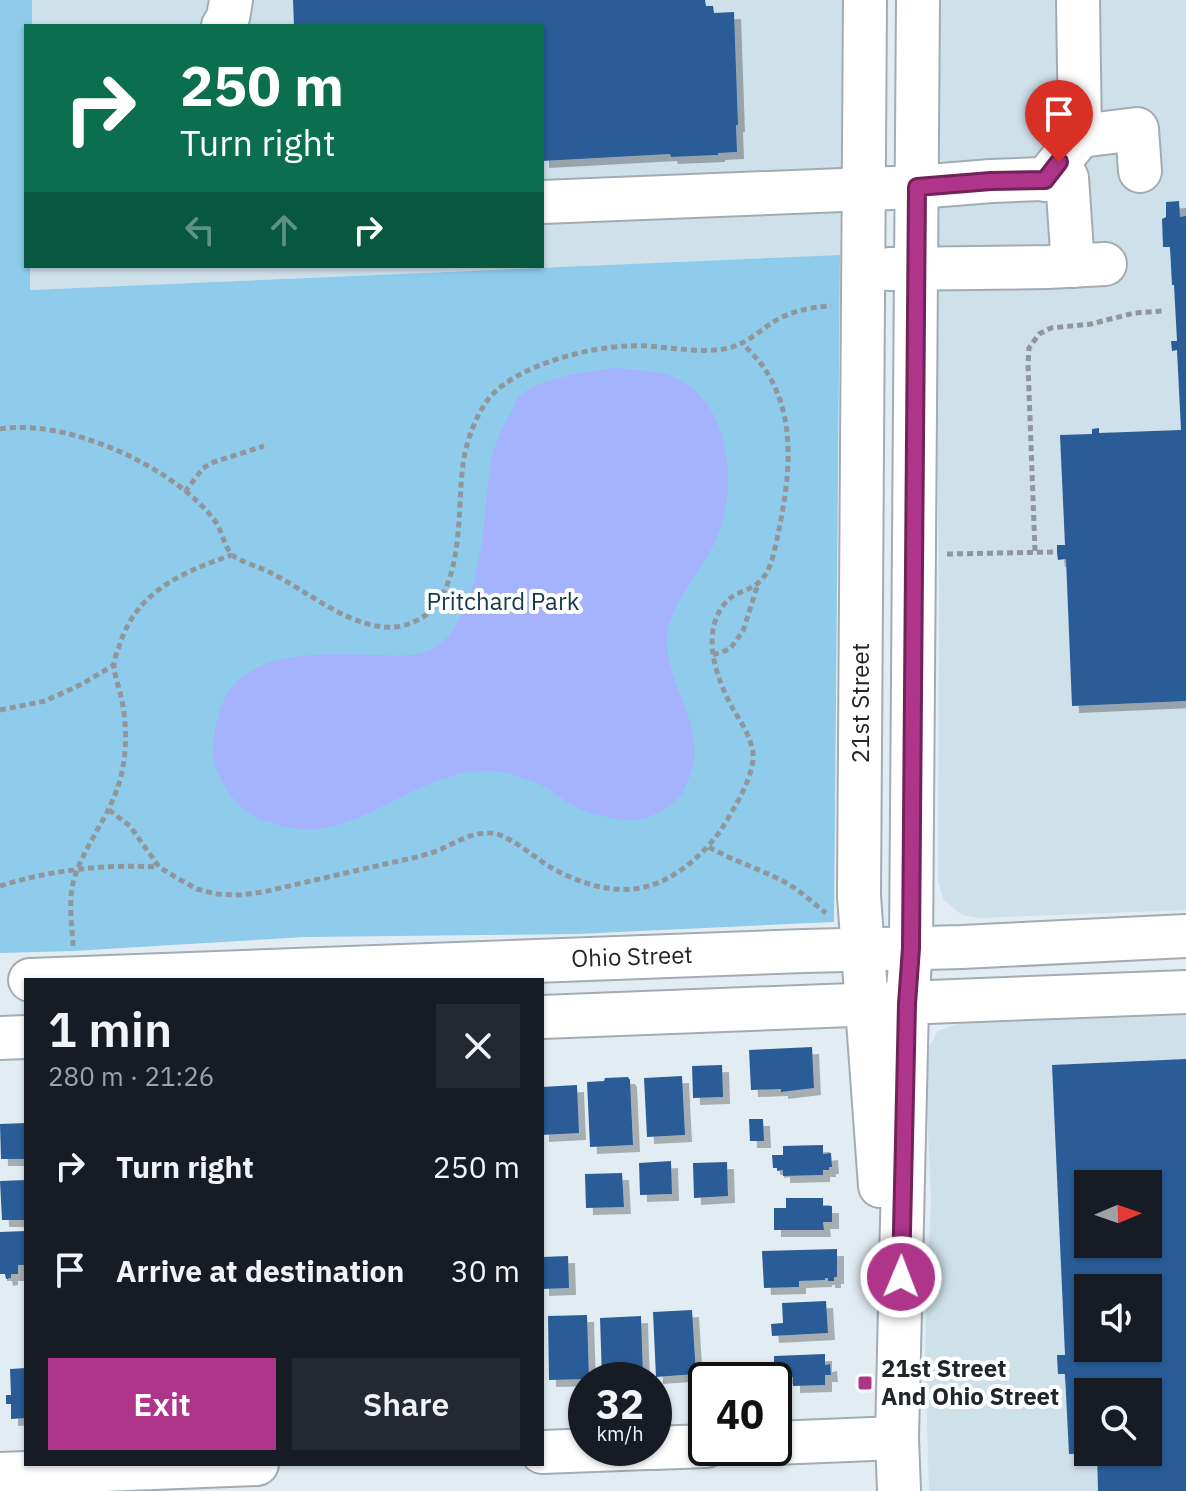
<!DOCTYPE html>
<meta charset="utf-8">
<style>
:root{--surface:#171b24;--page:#242831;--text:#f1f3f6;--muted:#9ea1a6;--accent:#ae3589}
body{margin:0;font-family:"IBM Plex Sans",sans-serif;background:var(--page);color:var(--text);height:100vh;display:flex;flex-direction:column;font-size:30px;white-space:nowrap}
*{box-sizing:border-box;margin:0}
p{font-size:26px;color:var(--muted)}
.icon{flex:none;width:44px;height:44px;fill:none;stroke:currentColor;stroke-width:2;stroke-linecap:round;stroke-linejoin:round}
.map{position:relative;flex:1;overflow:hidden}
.sheet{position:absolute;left:24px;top:978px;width:520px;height:488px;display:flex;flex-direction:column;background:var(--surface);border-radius:0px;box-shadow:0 2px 6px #0004}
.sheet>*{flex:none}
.hud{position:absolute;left:24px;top:24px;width:520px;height:244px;border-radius:0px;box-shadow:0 2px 6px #0004;background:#0b6e4f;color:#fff;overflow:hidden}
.needle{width:52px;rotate:88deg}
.fabs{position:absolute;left:1074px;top:1170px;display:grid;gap:16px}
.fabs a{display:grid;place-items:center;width:88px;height:88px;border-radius:0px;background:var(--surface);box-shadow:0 2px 6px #0004;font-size:40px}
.speed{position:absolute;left:568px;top:1362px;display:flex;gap:16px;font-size:40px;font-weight:700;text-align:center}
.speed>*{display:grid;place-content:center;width:104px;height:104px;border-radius:50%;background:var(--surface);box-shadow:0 2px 6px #0004;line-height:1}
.speed small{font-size:20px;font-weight:400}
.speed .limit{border:4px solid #111;border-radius:12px;background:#fff;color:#111}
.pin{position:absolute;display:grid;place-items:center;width:68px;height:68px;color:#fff;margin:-82px -34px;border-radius:50% 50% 50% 0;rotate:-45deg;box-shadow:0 0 8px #0007}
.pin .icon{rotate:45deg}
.me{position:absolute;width:88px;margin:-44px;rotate:1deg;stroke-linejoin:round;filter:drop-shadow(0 0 6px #0008)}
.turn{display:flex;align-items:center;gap:28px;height:168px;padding:0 24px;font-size:36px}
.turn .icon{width:104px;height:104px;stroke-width:2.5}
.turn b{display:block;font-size:56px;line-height:68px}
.lanes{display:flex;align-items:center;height:76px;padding:0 24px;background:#0003;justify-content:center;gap:40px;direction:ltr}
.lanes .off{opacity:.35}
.round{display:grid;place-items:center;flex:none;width:84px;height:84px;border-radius:0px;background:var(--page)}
.summary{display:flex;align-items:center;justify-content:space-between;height:136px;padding:0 24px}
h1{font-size:48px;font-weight:600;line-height:60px}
.action{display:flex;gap:16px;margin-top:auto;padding:16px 24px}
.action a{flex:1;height:92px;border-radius:0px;background:var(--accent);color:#fff;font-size:32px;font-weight:600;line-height:92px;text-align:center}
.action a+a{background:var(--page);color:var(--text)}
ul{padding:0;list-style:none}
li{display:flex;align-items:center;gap:24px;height:104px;padding:0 24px}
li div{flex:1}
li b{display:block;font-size:30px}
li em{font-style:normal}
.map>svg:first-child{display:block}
</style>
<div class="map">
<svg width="1186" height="1491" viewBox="0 0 1186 1491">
<defs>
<filter id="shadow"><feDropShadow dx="7" dy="7" stdDeviation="0" flood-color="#0004"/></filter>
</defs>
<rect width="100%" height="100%" fill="#e2edf3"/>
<g fill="#cee0ea" fill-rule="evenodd">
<path d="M32,0h811l-3,255 -810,35v-24h512v-240h-510z"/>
<path d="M938,0h248v910l-206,8 -18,-3 -19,-16 -5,-18 1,-300 -3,-235z"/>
<path d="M1186,1011v480h-257l-4,-140 6,-152 -6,-132 4,-20 9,-16 19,-7 26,-3zM1088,1184h60v60h-60zM1088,1288h60v60h-60zM1088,1392h60v60h-60z"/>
</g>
<path fill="#8fccec" d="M0,0h32v26h-6v240h4v24l810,-35 -6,667 -257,12 -271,3 -233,14 -73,2z"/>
<path fill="#a5b2fd" d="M615,368c20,2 50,3 67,13 52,31 56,114 32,163 -13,26 -45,64 -47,91 -3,49 42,93 23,141 -1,1 -6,15 -7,16 -11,15 -32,27 -51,28 -15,1 -45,-7 -58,-14 -11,-5 -19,-14 -29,-19 -17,-8 -38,-16 -58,-16 -61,-1 -109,50 -169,58 -15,1 -29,-1 -43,-5 -23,-5 -41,-20 -52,-41 -13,-22 -11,-41 -5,-66 17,-71 103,-63 160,-62 20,1 42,2 59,-9 13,-8 19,-20 25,-33 17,-34 20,-72 24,-109 2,-14 2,-29 5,-43 4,-17 11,-33 19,-47 3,-6 5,-11 8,-16 18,-20 71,-27 97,-30z"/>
<g fill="#2b5d97" fill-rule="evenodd" filter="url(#shadow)">
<path d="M293,0h412l1,6h7l1,7 20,-1 4,113h-2l1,27 -19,1v2l-47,2 -1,-3 -128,7v-135h-248z"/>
<path d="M1179,201l1,16 6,-1v485l-114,5 -6,-147 -8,1 -1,-8v-7h8l-5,-110 32,-1v-5l7,-1v5l82,-3 -4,-80 -5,1 -1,-10h6l-3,-56h-2l-2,-38h-7l-1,-28 4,-2v-15z"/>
<path d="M812,1047l2,41 -33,4v-3l-30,1 -2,-40z"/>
<path d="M1186,1059v432h-88l-1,-39h51v-60h-60v61l-19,1 -4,-80h-7l-1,-19h8l-13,-290zM1088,1184h60v60h-60zM1088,1288h60v60h-60z"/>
<path d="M722,1065l1,32 -30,1 -1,-32z"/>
<path d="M682,1076l3,59 -38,2 -3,-59z"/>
<path d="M628,1077l2,3 3,65 -43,2 -3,-65 17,-1 1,-3z"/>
<path d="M577,1085l2,48 -37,2v-48z"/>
<path d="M749,1119h14l1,22h-14z"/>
<path d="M26,1123v36h-25l-1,-35z"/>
<path d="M823,1145v9l8,-1 1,14h-3v3h-6v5l-40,1v-6l-6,1v-3h-4l-1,-13h11v-9z"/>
<path d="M671,1161l1,33 -32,1 -1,-32z"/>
<path d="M727,1162l1,34 -34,2 -1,-35z"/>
<path d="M622,1173l2,34 -38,1 -1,-34z"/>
<path d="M26,1180v40h-24l-2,-39z"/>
<path d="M786,1198h37v8h9v16h-9l1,8h-50v-22h12z"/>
<path d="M26,1231v34h-8v9h-7v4l-5,1 -1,-5h-5v-42z"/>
<path d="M837,1249v28h-3v4h-6v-3h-3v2l-26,1v6l-35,1 -2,-37z"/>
<path d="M568,1256l1,32 -27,1v-32z"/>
<path d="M826,1301l2,32 -56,3 -1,-12 12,-1 -1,-20z"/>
<path d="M692,1310l4,64 -40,3 -3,-65z"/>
<path d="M587,1315l2,64 -40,1 -1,-64z"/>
<path d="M641,1316l2,60 -41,2 -2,-60z"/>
<path d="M825,1354v11l5,-1 1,11h-6v10l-32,1v-9l-19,1v-22z"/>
<path d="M26,1368v50l-15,1v-15h-5v-9h5l-1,-26z"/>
</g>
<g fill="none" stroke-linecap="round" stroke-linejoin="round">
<g stroke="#a2acb2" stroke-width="46">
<g id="minor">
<path d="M865,0l-6,896 21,290"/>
<path d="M223,26l5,-8 3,-18"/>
<path d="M1080,136l57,-7 3,42"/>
<path d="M1045,180l35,-44 -2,-136"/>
<path d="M542,202l375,-15 74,-6 76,-3 6,88"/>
<path d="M889,269l159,-2 57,-3"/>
<path d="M30,980l774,-29 158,-4 224,-11"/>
<path d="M542,1017l644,-25"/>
<path d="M0,1038l26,-1"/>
<path d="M774,1443l123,-5"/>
<path d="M654,1448l52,-2"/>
<path d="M542,1452l105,-4"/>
<path d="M0,1474l257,-10"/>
<path d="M899,1491l-2,-53 10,-434 4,-56 7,-948"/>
</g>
</g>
<g stroke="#8f979c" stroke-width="5" stroke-dasharray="6 4" stroke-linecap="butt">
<path d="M0,429c67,-11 175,38 215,92 7,10 9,24 16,33 7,7 29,13 38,18 38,18 88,63 132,54 67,-14 55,-111 62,-162 3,-22 13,-50 27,-67 28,-32 98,-50 139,-51 31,-2 73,10 103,1 16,-5 28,-16 41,-25 18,-11 38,-15 58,-16"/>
<path d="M185,492l18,-24 11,-6 50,-16"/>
<path d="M1035,551l-7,-186 1,-17 10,-14 12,-6 40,-4 43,-11 28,-2"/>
<path d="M947,554l110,-2"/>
<path d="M713,655l17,-6 13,-18 15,-47"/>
<path d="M0,710l45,-9 37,-17 32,-19"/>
<path d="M109,810l21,16 29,41 18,11 20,11 19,5 23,1 24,-3c39,-9 78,-18 118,-27 15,-4 31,-6 47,-11 21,-6 39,-22 62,-21 16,0 43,23 57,32 28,17 65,30 98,22 30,-7 59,-33 76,-57 12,-20 34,-54 32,-77 -2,-16 -12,-31 -20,-44 -17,-31 -34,-78 -6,-108 10,-10 22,-10 31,-18 13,-10 17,-34 20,-49 12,-57 20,-119 -16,-169 -6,-8 -14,-15 -20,-23"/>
<path d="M709,847c26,15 55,23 81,38 13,8 24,19 36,28"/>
<path d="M0,886c50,-16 106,-22 158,-19"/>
<path d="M73,946c-1,-21 -5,-46 1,-67 11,-35 36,-63 46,-99 7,-25 7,-54 2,-79 -2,-12 -8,-25 -8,-36 0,-5 3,-13 5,-18 16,-55 63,-75 113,-92"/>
</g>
<use href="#minor" stroke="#fff" stroke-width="42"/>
</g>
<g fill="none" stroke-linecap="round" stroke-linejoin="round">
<g stroke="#712259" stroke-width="20">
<path id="route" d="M901,1277l6,-273 4,-56 6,-761 74,-6 54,-1 14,-18"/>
</g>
<use href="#route" stroke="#ae3589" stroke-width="14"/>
</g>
<rect fill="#ae3589" stroke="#fff" stroke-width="3" x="857" y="1375" width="16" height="16" rx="4"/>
<g text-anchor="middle" stroke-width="8" stroke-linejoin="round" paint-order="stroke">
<g font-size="24" fill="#123b4d" stroke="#fff">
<text x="503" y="610">Pritchard Park</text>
</g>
<g font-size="24" fill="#222629" stroke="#fff">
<text transform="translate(861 703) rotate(-90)" y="8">21st Street</text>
<text transform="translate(632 957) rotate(-2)" y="8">Ohio Street</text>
</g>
<g font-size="24" font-weight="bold" fill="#222629" stroke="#fff" text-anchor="start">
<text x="881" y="1377">21st Street<tspan x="881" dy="28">And Ohio Street</tspan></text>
</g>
</g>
</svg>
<div class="fabs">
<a><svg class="needle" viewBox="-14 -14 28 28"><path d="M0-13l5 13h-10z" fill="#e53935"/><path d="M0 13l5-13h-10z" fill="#9ea1a6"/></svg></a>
<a><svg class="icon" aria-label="sound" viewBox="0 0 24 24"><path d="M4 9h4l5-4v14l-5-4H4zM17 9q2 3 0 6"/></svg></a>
<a><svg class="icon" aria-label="search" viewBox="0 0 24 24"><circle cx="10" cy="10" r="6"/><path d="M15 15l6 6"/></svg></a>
</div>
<div class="speed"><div>32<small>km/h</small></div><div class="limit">40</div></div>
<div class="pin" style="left:1059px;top:162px;background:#d93025"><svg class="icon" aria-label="arrive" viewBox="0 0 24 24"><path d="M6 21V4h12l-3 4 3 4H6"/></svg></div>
<svg class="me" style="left:901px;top:1277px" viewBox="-20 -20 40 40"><circle r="17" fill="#ae3589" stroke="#fff" stroke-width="3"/><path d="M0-11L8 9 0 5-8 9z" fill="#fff"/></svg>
<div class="hud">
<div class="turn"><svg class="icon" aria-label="right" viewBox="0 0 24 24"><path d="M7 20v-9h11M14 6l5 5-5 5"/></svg><div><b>250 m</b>Turn right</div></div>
<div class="lanes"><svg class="icon off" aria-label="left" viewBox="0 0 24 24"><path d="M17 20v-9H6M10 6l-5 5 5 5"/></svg><svg class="icon off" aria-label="ahead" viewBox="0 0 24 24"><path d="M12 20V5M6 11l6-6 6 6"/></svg><svg class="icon" aria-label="right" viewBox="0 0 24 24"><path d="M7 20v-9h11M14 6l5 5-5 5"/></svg></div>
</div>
<section class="sheet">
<div class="summary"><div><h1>1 min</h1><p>280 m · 21:26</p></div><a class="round"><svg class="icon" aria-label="close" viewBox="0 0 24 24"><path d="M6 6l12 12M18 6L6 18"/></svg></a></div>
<ul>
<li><svg class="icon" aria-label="right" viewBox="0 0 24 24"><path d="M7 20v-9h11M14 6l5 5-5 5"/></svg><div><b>Turn right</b></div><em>250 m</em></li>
<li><svg class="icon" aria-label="arrive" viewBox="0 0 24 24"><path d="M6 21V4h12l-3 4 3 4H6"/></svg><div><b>Arrive at destination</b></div><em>30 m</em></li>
</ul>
<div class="action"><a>Exit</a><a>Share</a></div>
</section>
</div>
